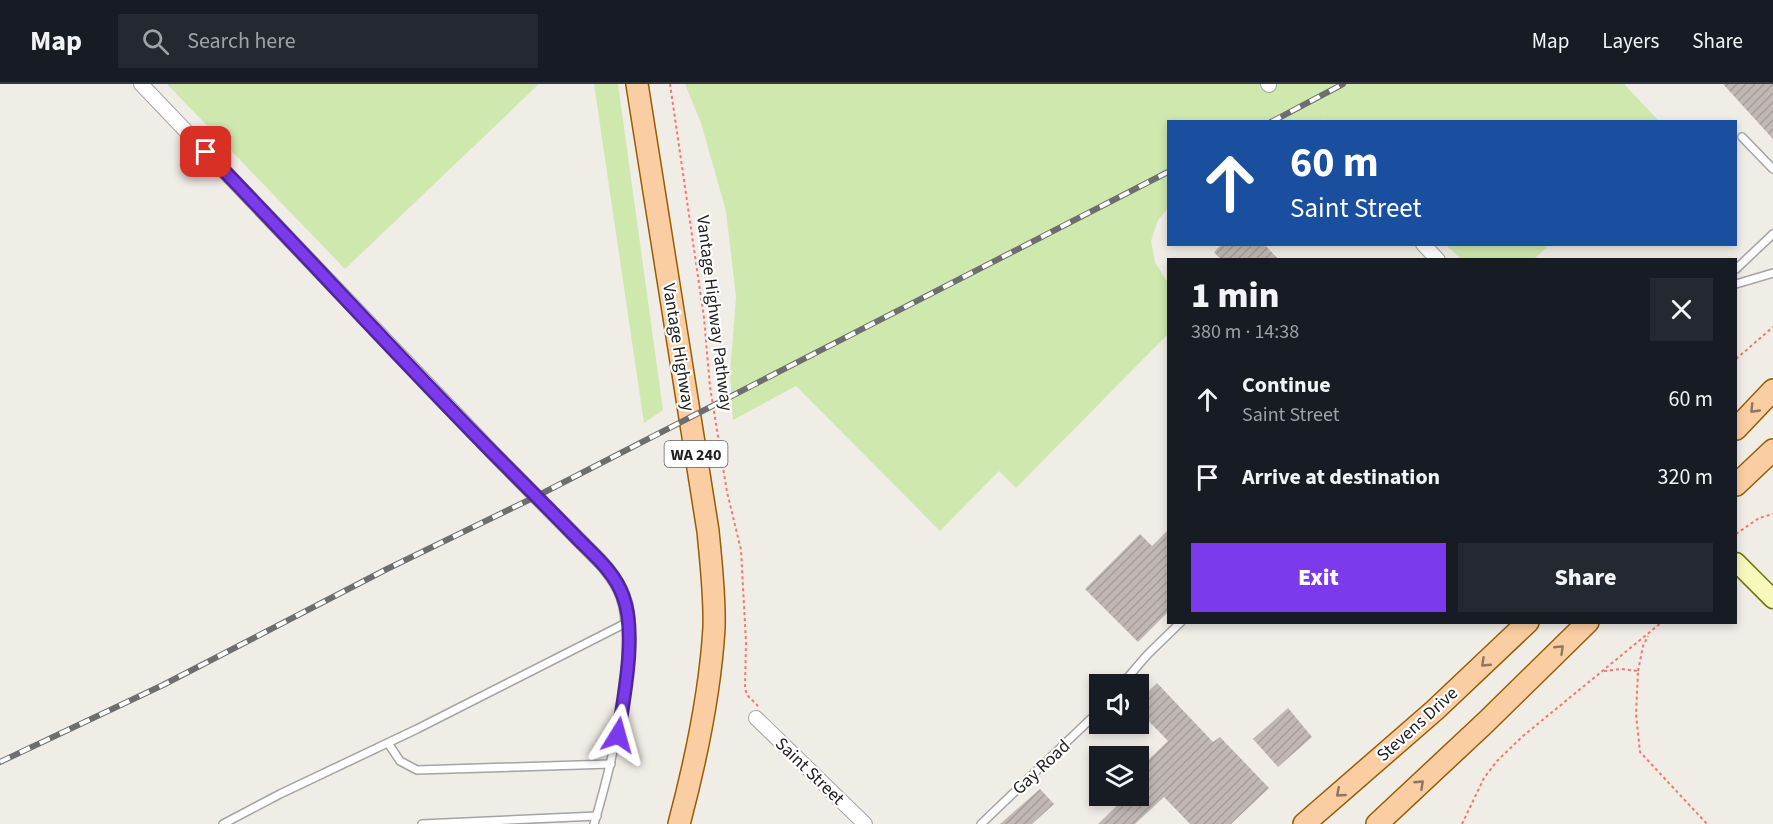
<!DOCTYPE html>
<meta charset="utf-8">
<style>
:root{--surface:#171b24;--page:#242831;--text:#f1f3f6;--muted:#9ea1a6;--line:#363941;--accent:#7c3aed}
body{margin:0;font-family:"Source Sans 3",sans-serif;background:var(--page);color:var(--text);height:100vh;display:flex;flex-direction:column;font-size:22px;white-space:nowrap}
*{box-sizing:border-box;margin:0}
p{font-size:20px;color:var(--muted)}
.icon{flex:none;width:33px;height:33px;fill:none;stroke:currentColor;stroke-width:2;stroke-linecap:round;stroke-linejoin:round}
.map{position:relative;flex:1;overflow:hidden}
.drawer{position:absolute;left:1167px;top:174px;width:570px;height:366px;display:flex;flex-direction:column;background:var(--surface);border-radius:0px;box-shadow:0 3px 9px #0003}
.drawer>*{flex:none}
.guide{position:absolute;left:1167px;top:36px;width:570px;height:126px;border-radius:0px;box-shadow:0 3px 9px #0003;background:#1a4fa0;color:#fff;overflow:hidden}
.buttons{position:absolute;left:1089px;top:590px;display:grid;gap:12px}
.buttons a{display:grid;place-items:center;width:60px;height:60px;border-radius:0px;background:var(--surface);box-shadow:0 3px 9px #0003;font-size:30px}
.pin{position:absolute;display:grid;place-items:center;width:51px;height:51px;color:#fff;margin:-26px;border-radius:12px;box-shadow:0 3px 9px #0006}
.me{position:absolute;width:66px;margin:-33px;rotate:8deg;stroke-linejoin:round;filter:drop-shadow(0 0 4px #0008)}
.turn{display:flex;align-items:center;gap:21px;height:126px;padding:0 24px;font-size:27px}
.turn .icon{width:78px;height:78px;stroke-width:2.5}
.turn b{display:block;font-size:42px;line-height:51px}
.round{display:grid;place-items:center;flex:none;width:63px;height:63px;border-radius:0px;background:var(--page)}
.overview{display:flex;align-items:center;justify-content:space-between;height:102px;padding:0 24px}
h1{font-size:36px;font-weight:800;line-height:45px}
.primary-button{display:flex;gap:12px;margin-top:auto;padding:12px 24px}
.primary-button a{flex:1;height:69px;border-radius:0px;background:var(--accent);color:#fff;font-size:24px;font-weight:800;line-height:69px;text-align:center}
.primary-button a+a{background:var(--page);color:var(--text)}
ul{padding:0;list-style:none}
li{display:flex;align-items:center;gap:18px;height:78px;padding:0 24px}
li div{flex:1}
li b{display:block;font-size:22px}
li em{font-style:normal}
header{display:flex;align-items:center;gap:36px;box-sizing:border-box;height:84px;padding:0 30px;background:var(--surface);border-bottom:2px solid var(--line)}
header strong{font-size:28px}
nav{display:flex;gap:33px;margin-inline-start:auto;font-size:21px}
.search{width:420px;height:54px;background:var(--page);display:flex;align-items:center;gap:15px;box-sizing:border-box;padding:0 21px;border-radius:0px;color:var(--muted);font-size:22px}
.map>svg:first-child{display:block}
</style>
<header>
<strong>Map</strong>
<div class="search"><svg class="icon" aria-label="search" viewBox="0 0 24 24"><circle cx="10" cy="10" r="6"/><path d="M15 15l6 6"/></svg>Search here</div>
<nav><a>Map</a><a>Layers</a><a>Share</a></nav>
</header>
<div class="map">
<svg width="1773" height="740" viewBox="0 0 1773 740">
<defs>
<pattern id="building-hatch" width="6" height="6" patternUnits="userSpaceOnUse" patternTransform="scale(1.5)"><rect width="6" height="6" fill="#c1b8b3"/><path d="M-1 1l2-2M0 6l6-6M5 7l2-2" fill="none" stroke="#a69e9a"/></pattern>
</defs>
<rect width="100%" height="100%" fill="#f0ece6"/>
<g fill="#cee8ae">
<path d="M167,0h372l-194,185z"/>
<path d="M594,0h24l45,326 -19,13z"/>
<path d="M685,0h939l35,37 -333,1 -3,-3 -3,3h-152v86l-10,12 -7,21 4,21 13,21v51l-152,154 -17,-17 -59,60 -144,-145 -63,34 -3,-46 6,-77 -10,-86 -25,-88z"/>
<path d="M1446,161h103l-16,15 -72,-1z"/>
</g>
<g fill="url(#building-hatch)">
<path d="M1723,0h50v55z"/>
<path d="M1222,160h42l15,16h-58l-7,-8z"/>
<path d="M1168,446v82l-30,30 -53,-53 55,-55 12,12z"/>
<path d="M1157,599l56,59 7,-5 49,51 -38,36h-41l-26,-27 -29,27h-37l30,-29h10v-25l30,-29 -30,-31v-8z"/>
<path d="M1288,624l24,29 -34,30 -25,-28z"/>
<path d="M1040,705l14,15 -22,20h-32z"/>
</g>
<g fill="none" stroke-linecap="round" stroke-linejoin="round">
<g stroke="#a4a4a4" stroke-width="10">
<g id="lane">
<path d="M1742,53l31,32"/>
<path d="M1736,185l37,-35"/>
<path d="M1736,200l37,-11"/>
<path d="M1122,600l26,-30 33,-32"/>
<path d="M388,659l12,18 17,9 194,-6"/>
<path d="M223,740l57,-30 137,-65 211,-107c0,70 -14,135 -34,202"/>
<path d="M422,740l175,-8"/>
<path d="M981,740l119,-114"/>
</g>
</g>
<g stroke="#a4a4a4" stroke-width="16">
<g id="street">
<path d="M141,0l356,373 104,105c16,18 26,35 27,60"/>
<path d="M1268,0l1,1"/>
<path d="M1423,160l15,16"/>
<path d="M756,634l109,106"/>
</g>
</g>
<g stroke="#707508" stroke-width="21">
<path id="secondary" d="M1736,478l37,37"/>
</g>
<g stroke="#975d04" stroke-width="24">
<g id="primary">
<path d="M637,0l71,447c3,32 7,65 6,97 -4,67 -18,132 -35,196"/>
<path d="M1736,345l37,-39"/>
<path d="M1736,401l37,-35"/>
<path d="M1304,740l131,-114 93,-88"/>
<path d="M1377,740l109,-102 102,-100"/>
</g>
</g>
<g stroke="#f67671" stroke-width="2" stroke-dasharray="3 3" stroke-linecap="butt">
<path d="M670,0l34,234 6,69 17,105 14,58 5,92 -1,46 2,7 11,11"/>
<path d="M1736,275l37,-32"/>
<path d="M1736,450l23,-16 14,-4"/>
<path d="M1604,587l17,-2 17,2 -2,43 4,38 67,72"/>
<path d="M1638,587l5,-25 5,-10"/>
<path d="M1462,740l22,-46 13,-17 26,-25 139,-114"/>
</g>
<use href="#lane" stroke="#fff" stroke-width="7"/>
<use href="#street" stroke="#fff" stroke-width="14"/>
<use href="#secondary" stroke="#f8f7bc" stroke-width="18"/>
<use href="#primary" stroke="#facea2" stroke-width="21"/>
<g stroke="#6e6e6e" stroke-width="6">
<g id="rail">
<path d="M1271,38l72,-38"/>
<path d="M0,678l163,-77 224,-116 150,-73 631,-324"/>
</g>
</g>
<use href="#rail" stroke="#fff" stroke-width="4" stroke-dasharray="11" stroke-linecap="butt"/>
</g>
<defs><path id="oneway-chevron" d="M-2-3.5L2.5 0L-2 3.5" fill="none" stroke-width="1.6" stroke-linecap="round" stroke-linejoin="round" transform="scale(1.5)"/></defs>
<g stroke="#8d7761">
<use href="#oneway-chevron" transform="translate(1754 325) rotate(134)"/>
<use href="#oneway-chevron" transform="translate(1560 565) rotate(-44)"/>
<use href="#oneway-chevron" transform="translate(1485 579) rotate(137)"/>
<use href="#oneway-chevron" transform="translate(1420 700) rotate(-43)"/>
<use href="#oneway-chevron" transform="translate(1340 709) rotate(139)"/>
</g>
<g fill="none" stroke-linecap="round" stroke-linejoin="round">
<g stroke="#51269a" stroke-width="15">
<path id="route" d="M206,68c98,101 193,206 292,306 27,27 54,54 80,81 17,17 37,34 45,57 14,36 1,101 -5,139"/>
</g>
<use href="#route" stroke="#7c3aed" stroke-width="10"/>
</g>
<g text-anchor="middle" stroke-width="4.5" stroke-linejoin="round" paint-order="stroke">
<rect fill="#fff" stroke="#636363" stroke-width="1.5" x="664.5" y="357" width="63" height="26" rx="4.5"/>
<g font-size="16" font-weight="bold" fill="#202020">
<text x="696" y="376">WA 240</text>
</g>
<g font-size="18" fill="#202020" stroke="#fff">
<text transform="translate(715 229) rotate(83)" y="6">Vantage Highway Pathway</text>
<text transform="translate(679 263) rotate(81)" y="6">Vantage Highway</text>
<text transform="translate(1417 640) rotate(-42)" y="6">Stevens Drive</text>
<text transform="translate(1041 683) rotate(-43)" y="6">Gay Road</text>
<text transform="translate(810 687) rotate(44)" y="6">Saint Street</text>
</g>
</g>
</svg>
<div class="buttons">
<a><svg class="icon" aria-label="sound" viewBox="0 0 24 24"><path d="M4 9h4l5-4v14l-5-4H4zM17 9q2 3 0 6"/></svg></a>
<a><svg class="icon" aria-label="layers" viewBox="0 0 24 24"><path d="M12 4l9 5-9 5-9-5zM3 14l9 5 9-5"/></svg></a>
</div>
<div class="pin" style="left:206px;top:68px;background:#d93025"><svg class="icon" aria-label="arrive" viewBox="0 0 24 24"><path d="M6 21V4h12l-3 4 3 4H6"/></svg></div>
<svg class="me" style="left:618px;top:651px" viewBox="-20 -20 40 40"><path d="M0-17L14 15 0 8-14 15z" fill="#7c3aed" stroke="#fff" stroke-width="4"/></svg>
<div class="guide">
<div class="turn"><svg class="icon" aria-label="ahead" viewBox="0 0 24 24"><path d="M12 20V5M6 11l6-6 6 6"/></svg><div><b>60 m</b>Saint Street</div></div>
</div>
<section class="drawer">
<div class="overview"><div><h1>1 min</h1><p>380 m · 14:38</p></div><a class="round"><svg class="icon" aria-label="close" viewBox="0 0 24 24"><path d="M6 6l12 12M18 6L6 18"/></svg></a></div>
<ul>
<li><svg class="icon" aria-label="ahead" viewBox="0 0 24 24"><path d="M12 20V5M6 11l6-6 6 6"/></svg><div><b>Continue</b><p>Saint Street</p></div><em>60 m</em></li>
<li><svg class="icon" aria-label="arrive" viewBox="0 0 24 24"><path d="M6 21V4h12l-3 4 3 4H6"/></svg><div><b>Arrive at destination</b></div><em>320 m</em></li>
</ul>
<div class="primary-button"><a>Exit</a><a>Share</a></div>
</section>
</div>
